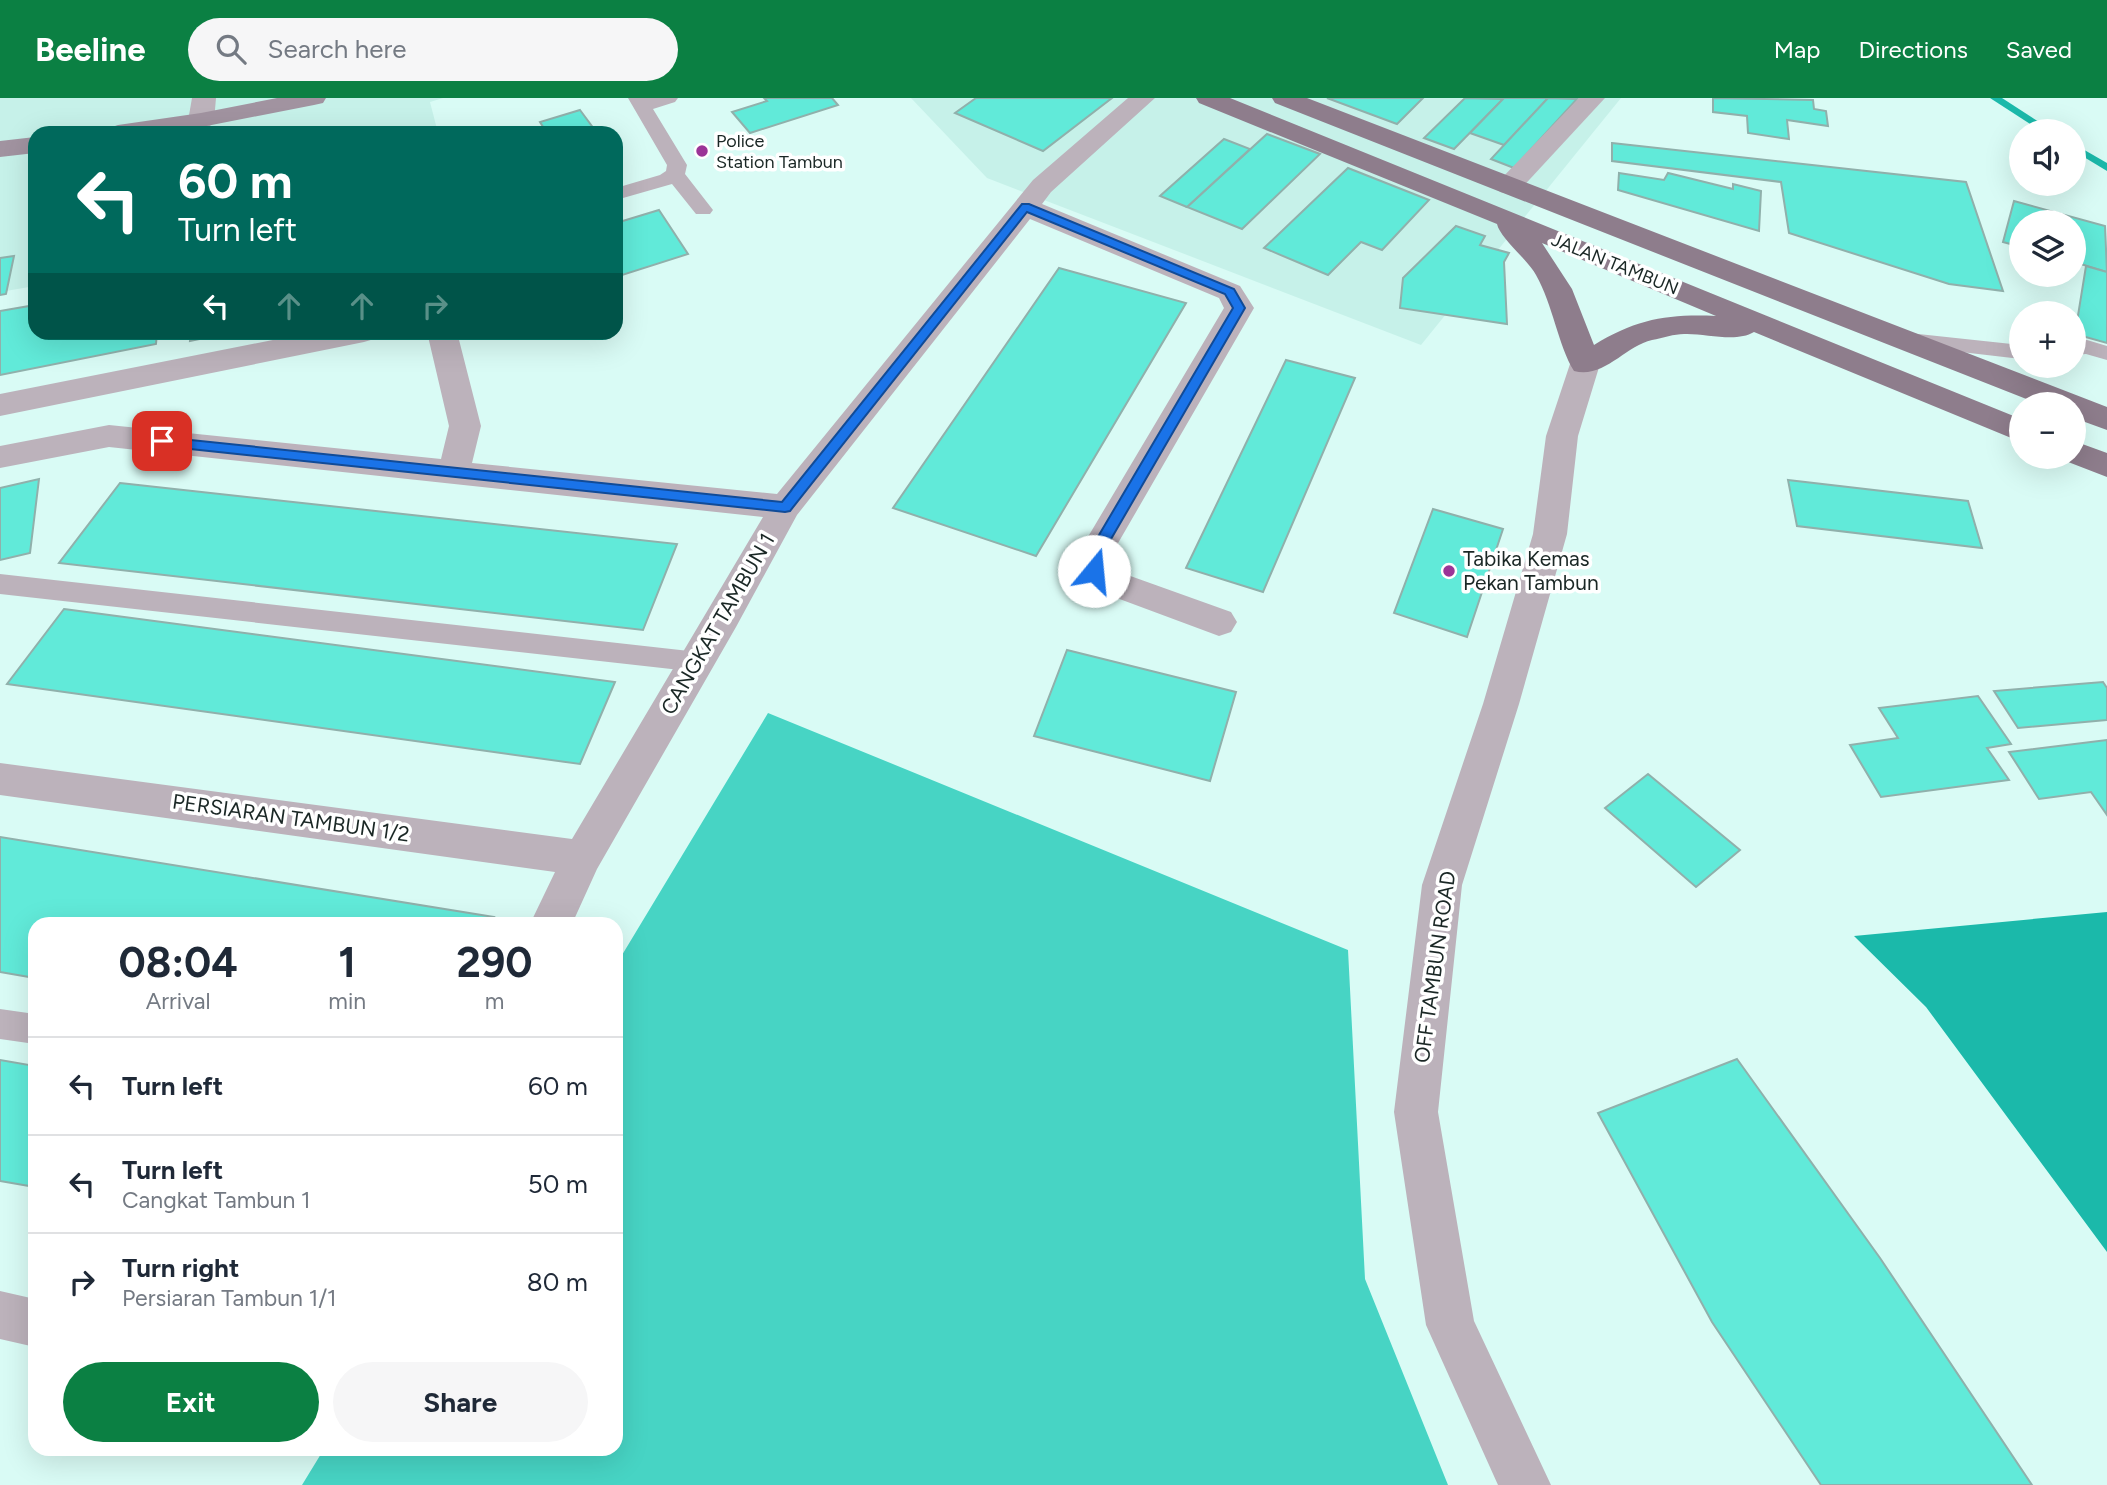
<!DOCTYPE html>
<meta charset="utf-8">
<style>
:root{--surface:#fff;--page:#f6f6f7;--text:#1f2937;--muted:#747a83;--line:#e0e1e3;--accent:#0b8043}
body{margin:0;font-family:Figtree,sans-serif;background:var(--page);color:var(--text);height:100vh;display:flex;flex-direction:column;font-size:26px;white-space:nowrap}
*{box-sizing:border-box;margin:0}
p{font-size:23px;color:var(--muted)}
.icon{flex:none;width:38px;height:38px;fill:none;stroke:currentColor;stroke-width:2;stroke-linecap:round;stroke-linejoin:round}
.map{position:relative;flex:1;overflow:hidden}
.drawer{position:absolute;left:28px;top:819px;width:595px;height:539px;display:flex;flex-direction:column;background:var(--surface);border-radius:21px;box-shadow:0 7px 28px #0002}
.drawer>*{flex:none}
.hud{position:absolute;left:28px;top:28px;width:595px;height:214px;border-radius:21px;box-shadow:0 7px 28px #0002;background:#00695c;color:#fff;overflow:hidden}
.fabs{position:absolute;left:2009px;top:21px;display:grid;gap:14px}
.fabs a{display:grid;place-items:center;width:77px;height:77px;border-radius:50%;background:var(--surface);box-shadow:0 7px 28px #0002;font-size:35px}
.pin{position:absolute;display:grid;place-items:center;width:60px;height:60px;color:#fff;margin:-30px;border-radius:14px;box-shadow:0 4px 10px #0006}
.me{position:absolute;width:77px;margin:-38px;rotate:17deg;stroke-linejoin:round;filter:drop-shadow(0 0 5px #0008)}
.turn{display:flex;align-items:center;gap:24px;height:147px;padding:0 35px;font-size:32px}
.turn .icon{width:91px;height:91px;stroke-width:2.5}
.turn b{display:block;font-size:49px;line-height:60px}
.lanes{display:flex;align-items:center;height:66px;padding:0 35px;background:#0003;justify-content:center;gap:35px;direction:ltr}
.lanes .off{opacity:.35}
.eta{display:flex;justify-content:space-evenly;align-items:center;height:119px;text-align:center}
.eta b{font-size:42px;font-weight:700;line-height:49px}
.action{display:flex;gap:14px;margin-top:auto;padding:14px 35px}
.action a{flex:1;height:80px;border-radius:42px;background:var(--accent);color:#fff;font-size:28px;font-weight:700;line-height:80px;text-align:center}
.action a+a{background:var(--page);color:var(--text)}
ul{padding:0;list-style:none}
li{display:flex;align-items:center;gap:21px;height:98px;padding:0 35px;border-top:2px solid var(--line)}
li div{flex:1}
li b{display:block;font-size:26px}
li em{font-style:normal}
header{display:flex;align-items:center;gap:42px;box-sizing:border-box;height:98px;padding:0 35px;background:var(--accent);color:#fff}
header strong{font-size:33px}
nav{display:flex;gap:38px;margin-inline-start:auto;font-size:24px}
.search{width:490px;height:63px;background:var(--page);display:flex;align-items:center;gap:18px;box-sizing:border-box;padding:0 24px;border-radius:38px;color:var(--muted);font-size:26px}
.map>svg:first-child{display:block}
</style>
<header>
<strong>Beeline</strong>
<div class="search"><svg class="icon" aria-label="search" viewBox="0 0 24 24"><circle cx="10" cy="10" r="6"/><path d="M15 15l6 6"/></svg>Search here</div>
<nav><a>Map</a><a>Directions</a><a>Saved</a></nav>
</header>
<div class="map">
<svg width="2107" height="1387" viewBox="0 0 2107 1387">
<rect width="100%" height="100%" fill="#d9fbf5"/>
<g fill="#c6f1e9">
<path d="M0,0h443l-13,4 8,31h-403v153l-35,6z"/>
<path d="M911,0h710l-200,247 -434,-167z"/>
</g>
<path fill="#47d4c4" d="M768,615l580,237 17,329 83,206h-1146l22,-36h292v-484z"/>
<path fill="#1bb9aa" d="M2107,814v340l-181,-245 -72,-71z"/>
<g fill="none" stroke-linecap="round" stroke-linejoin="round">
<g fill="#1bb9aa" fill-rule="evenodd">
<path d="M1990,0h12l51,33h-12z"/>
<path d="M2074,46l33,19v8l-33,-20z"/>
</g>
</g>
<g fill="#61ead9" stroke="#90b0ab" stroke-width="2">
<path d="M764,0h68l6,7 -88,28 -18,-21 35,-11z"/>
<path d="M976,0h136l-69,53 -88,-38z"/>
<path d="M1327,0h96l-26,26z"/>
<path d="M1465,0l38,1 -49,50 -30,-11z"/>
<path d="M1504,0h44l-44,47 -34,-12z"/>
<path d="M1548,0l29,1 -63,69 -23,-9z"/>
<path d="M1713,0l100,2 1,9 12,2 2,15 -41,-6 2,19 -41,-6 -1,-17 -34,-4z"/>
<path d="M580,12l17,23h-50l-7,-11z"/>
<path d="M1267,36l53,20 -78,75 -55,-22z"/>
<path d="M1224,41l26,10 -63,58 -27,-11z"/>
<path d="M1612,45l354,39 37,109 -54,-7 -160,-51 -8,-51 -169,-21z"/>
<path d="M1348,70l81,32 -47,50 -21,-8 -33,33 -64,-27z"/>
<path d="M1619,75l45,7 4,-7 65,16v-5l28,7 -2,40 -141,-41z"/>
<path d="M2014,103l91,25 2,46 -33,-10v-40h-53v25l-18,-5z"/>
<path d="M659,112l29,44 -72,23v-54z"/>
<path d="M1456,128l29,10 -5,9 29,8 -5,9 3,62 -107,-16 3,-30z"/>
<path d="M14,158l-8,38 -6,1v-37z"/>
<path d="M2086,168l21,6v71l-32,-9z"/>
<path d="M1059,170l127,35 -150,253 -143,-48z"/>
<path d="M35,207v27h122l-1,12 -156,31v-64z"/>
<path d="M191,234h42l-43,9z"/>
<path d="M1286,262l69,18 -92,214 -77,-24z"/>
<path d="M39,381l-9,74 -30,7v-72z"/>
<path d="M1788,382l180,21 14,47 -185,-22z"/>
<path d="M120,385l557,61 -34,86 -584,-67z"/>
<path d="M1433,411l70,20 -36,108 -73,-24z"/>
<path d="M64,511l551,73 -35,82 -573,-80z"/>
<path d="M1067,552l169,42 -26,89 -176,-45z"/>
<path d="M2103,584l4,6v32l-89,8 -24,-37z"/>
<path d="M1978,598l33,48 -24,4 22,32 -128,17 -31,-52 48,-7 -19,-30z"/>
<path d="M2107,642v75l-16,-23 -52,7 -30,-47z"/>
<path d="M1648,676l92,76 -44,37 -91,-79z"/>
<path d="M0,739l494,80 -4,7h-455v54l-35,-6z"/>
<path d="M1737,961l143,199 152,227h-211l-109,-163 -114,-209z"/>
<path d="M0,962l35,6v121l-35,-6z"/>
</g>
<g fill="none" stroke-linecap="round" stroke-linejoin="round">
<g fill="#bcb2bb" fill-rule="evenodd">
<path d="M628,0h50l-3,4 -22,7 34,56 -2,9 28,36 -3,4h-14l-24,-30 -56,16v-12l44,-13 6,-4 1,-6z"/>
<path d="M1909,235l112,12v14l-120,-14 -3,-5 3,-5z"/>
<path d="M2087,242l20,6v14l-21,-6 -12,1v-14z"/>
<path d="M0,476l698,78 9,3 4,7 -4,7 -9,3 -698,-78z"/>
<path d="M0,911l35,5v30l-35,-5z"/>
</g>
<g fill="#bcb2bb" fill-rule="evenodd">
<path d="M192,0h24l-2,23 -4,5 -9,3 -9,-3 -4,-5z"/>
<path d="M1128,0h27l-104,94 -9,12 198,82 14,22 -144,249 1,8 11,8 109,39 6,10 -6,10 -12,4 -121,-45c-15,-10 -21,-15 -22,-34l148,-249 -5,-10 -189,-79 -233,296 -61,112 -139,242 -25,55h-42l25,-52 -555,-77v-32l572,76 191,-322 -654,-70 -109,21v-22l109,-21 332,34 8,-33 -22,-94h30l24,94 -9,37 305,31 256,-314z"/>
<path d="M1579,0h26l-87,94 -9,2 -9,-2 -4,-6 4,-6z"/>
<path d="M313,234h65l-4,7 -10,3 -364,74v-22z"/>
<path d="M1585,256l11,3 4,7 -22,72 -11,98 -48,170 -57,181 -24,227 36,209 77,164h-53l-72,-160 -32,-213 28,-227 61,-181 50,-170 13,-98 24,-72 4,-7z"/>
<path d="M0,1193l35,8v48l-35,-8z"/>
</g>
<g fill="#a193a0" fill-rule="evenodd">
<path d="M277,0h49l-3,5 -9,2 -143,28h-66l4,-5 9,-3 83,-12z"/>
<path d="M35,39v16l-35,4v-16z"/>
</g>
<g fill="#8e7d8c" fill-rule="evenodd">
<path d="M1196,0h34l791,321v23l-267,-110c-18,11 -49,1 -70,2 -10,0 -21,4 -32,6 -27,6 -48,39 -78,31 -16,-26 -21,-66 -38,-96 -8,-15 -36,-37 -39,-51l-298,-121zM1542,145l174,73c-49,-2 -79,3 -122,29l-22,-56z"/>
<path d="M1272,0h35l800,309v23l-33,-12v-14h-35l-764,-301z"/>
<path d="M2074,343l33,12v24l-44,-17 -2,-3h13z"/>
</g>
</g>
<path fill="#1a73e8" stroke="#114b97" stroke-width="2" d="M1022,106h7l205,85 11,19 -145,250 1,13 -7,5 -7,-5 -1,-14 147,-249 -8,-14 -198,-82 -237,299 -5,1 -623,-66 -6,-5 6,-4 620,65z"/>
<g fill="#9b3497" stroke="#fff" stroke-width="2.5">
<circle cx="702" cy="53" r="7"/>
<circle cx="1449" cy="473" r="7"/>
</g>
<g text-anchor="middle" stroke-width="7" stroke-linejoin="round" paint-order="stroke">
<g font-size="18" fill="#1a2725" stroke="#fff" text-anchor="start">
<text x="716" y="49">Police<tspan x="716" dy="21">Station Tambun</tspan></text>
</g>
<g font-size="18" fill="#1a2725" stroke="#fff">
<text transform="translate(1615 166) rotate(22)" y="6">JALAN TAMBUN</text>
</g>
<g font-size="21" fill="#1a2725" stroke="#fff" text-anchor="start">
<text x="1463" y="468">Tabika Kemas<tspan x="1463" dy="24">Pekan Tambun</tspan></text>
</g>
<g font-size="21" fill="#1a2725" stroke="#fff">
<text transform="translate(718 526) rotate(-60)" y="7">CANGKAT TAMBUN 1</text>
<text transform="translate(291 720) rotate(8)" y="7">PERSIARAN TAMBUN 1/2</text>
<text transform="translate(1435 869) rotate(-82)" y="7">OFF TAMBUN ROAD</text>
</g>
</g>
</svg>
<div class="fabs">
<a><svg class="icon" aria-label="sound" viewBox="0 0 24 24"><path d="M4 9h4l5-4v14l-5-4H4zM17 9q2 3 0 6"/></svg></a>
<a><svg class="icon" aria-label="layers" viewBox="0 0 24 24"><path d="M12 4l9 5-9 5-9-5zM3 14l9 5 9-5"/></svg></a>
<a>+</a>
<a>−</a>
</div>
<div class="pin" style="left:162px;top:343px;background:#d93025"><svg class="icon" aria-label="arrive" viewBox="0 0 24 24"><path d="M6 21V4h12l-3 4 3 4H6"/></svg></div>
<svg class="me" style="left:1094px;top:473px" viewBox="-20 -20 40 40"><circle r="19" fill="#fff"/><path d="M0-13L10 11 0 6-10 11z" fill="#1a73e8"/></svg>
<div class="hud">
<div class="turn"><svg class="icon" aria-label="left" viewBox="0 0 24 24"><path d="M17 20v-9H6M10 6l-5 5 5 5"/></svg><div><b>60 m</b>Turn left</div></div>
<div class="lanes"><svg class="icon" aria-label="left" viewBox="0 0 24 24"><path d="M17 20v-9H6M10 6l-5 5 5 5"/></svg><svg class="icon off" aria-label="ahead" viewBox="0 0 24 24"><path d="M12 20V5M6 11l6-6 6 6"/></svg><svg class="icon off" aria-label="ahead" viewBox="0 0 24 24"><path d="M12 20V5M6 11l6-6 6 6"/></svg><svg class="icon off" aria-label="right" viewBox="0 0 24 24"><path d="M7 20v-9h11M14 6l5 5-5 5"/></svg></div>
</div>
<section class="drawer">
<div class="eta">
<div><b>08:04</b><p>Arrival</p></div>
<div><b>1</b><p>min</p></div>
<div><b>290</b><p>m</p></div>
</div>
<ul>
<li><svg class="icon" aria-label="left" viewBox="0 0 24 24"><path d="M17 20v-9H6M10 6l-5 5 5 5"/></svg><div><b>Turn left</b></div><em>60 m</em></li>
<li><svg class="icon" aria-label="left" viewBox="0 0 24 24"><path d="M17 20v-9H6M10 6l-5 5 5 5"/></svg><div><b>Turn left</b><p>Cangkat Tambun 1</p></div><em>50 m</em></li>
<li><svg class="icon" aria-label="right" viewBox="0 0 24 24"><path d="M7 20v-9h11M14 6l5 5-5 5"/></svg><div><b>Turn right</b><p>Persiaran Tambun 1/1</p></div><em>80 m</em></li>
</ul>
<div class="action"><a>Exit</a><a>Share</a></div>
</section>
</div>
